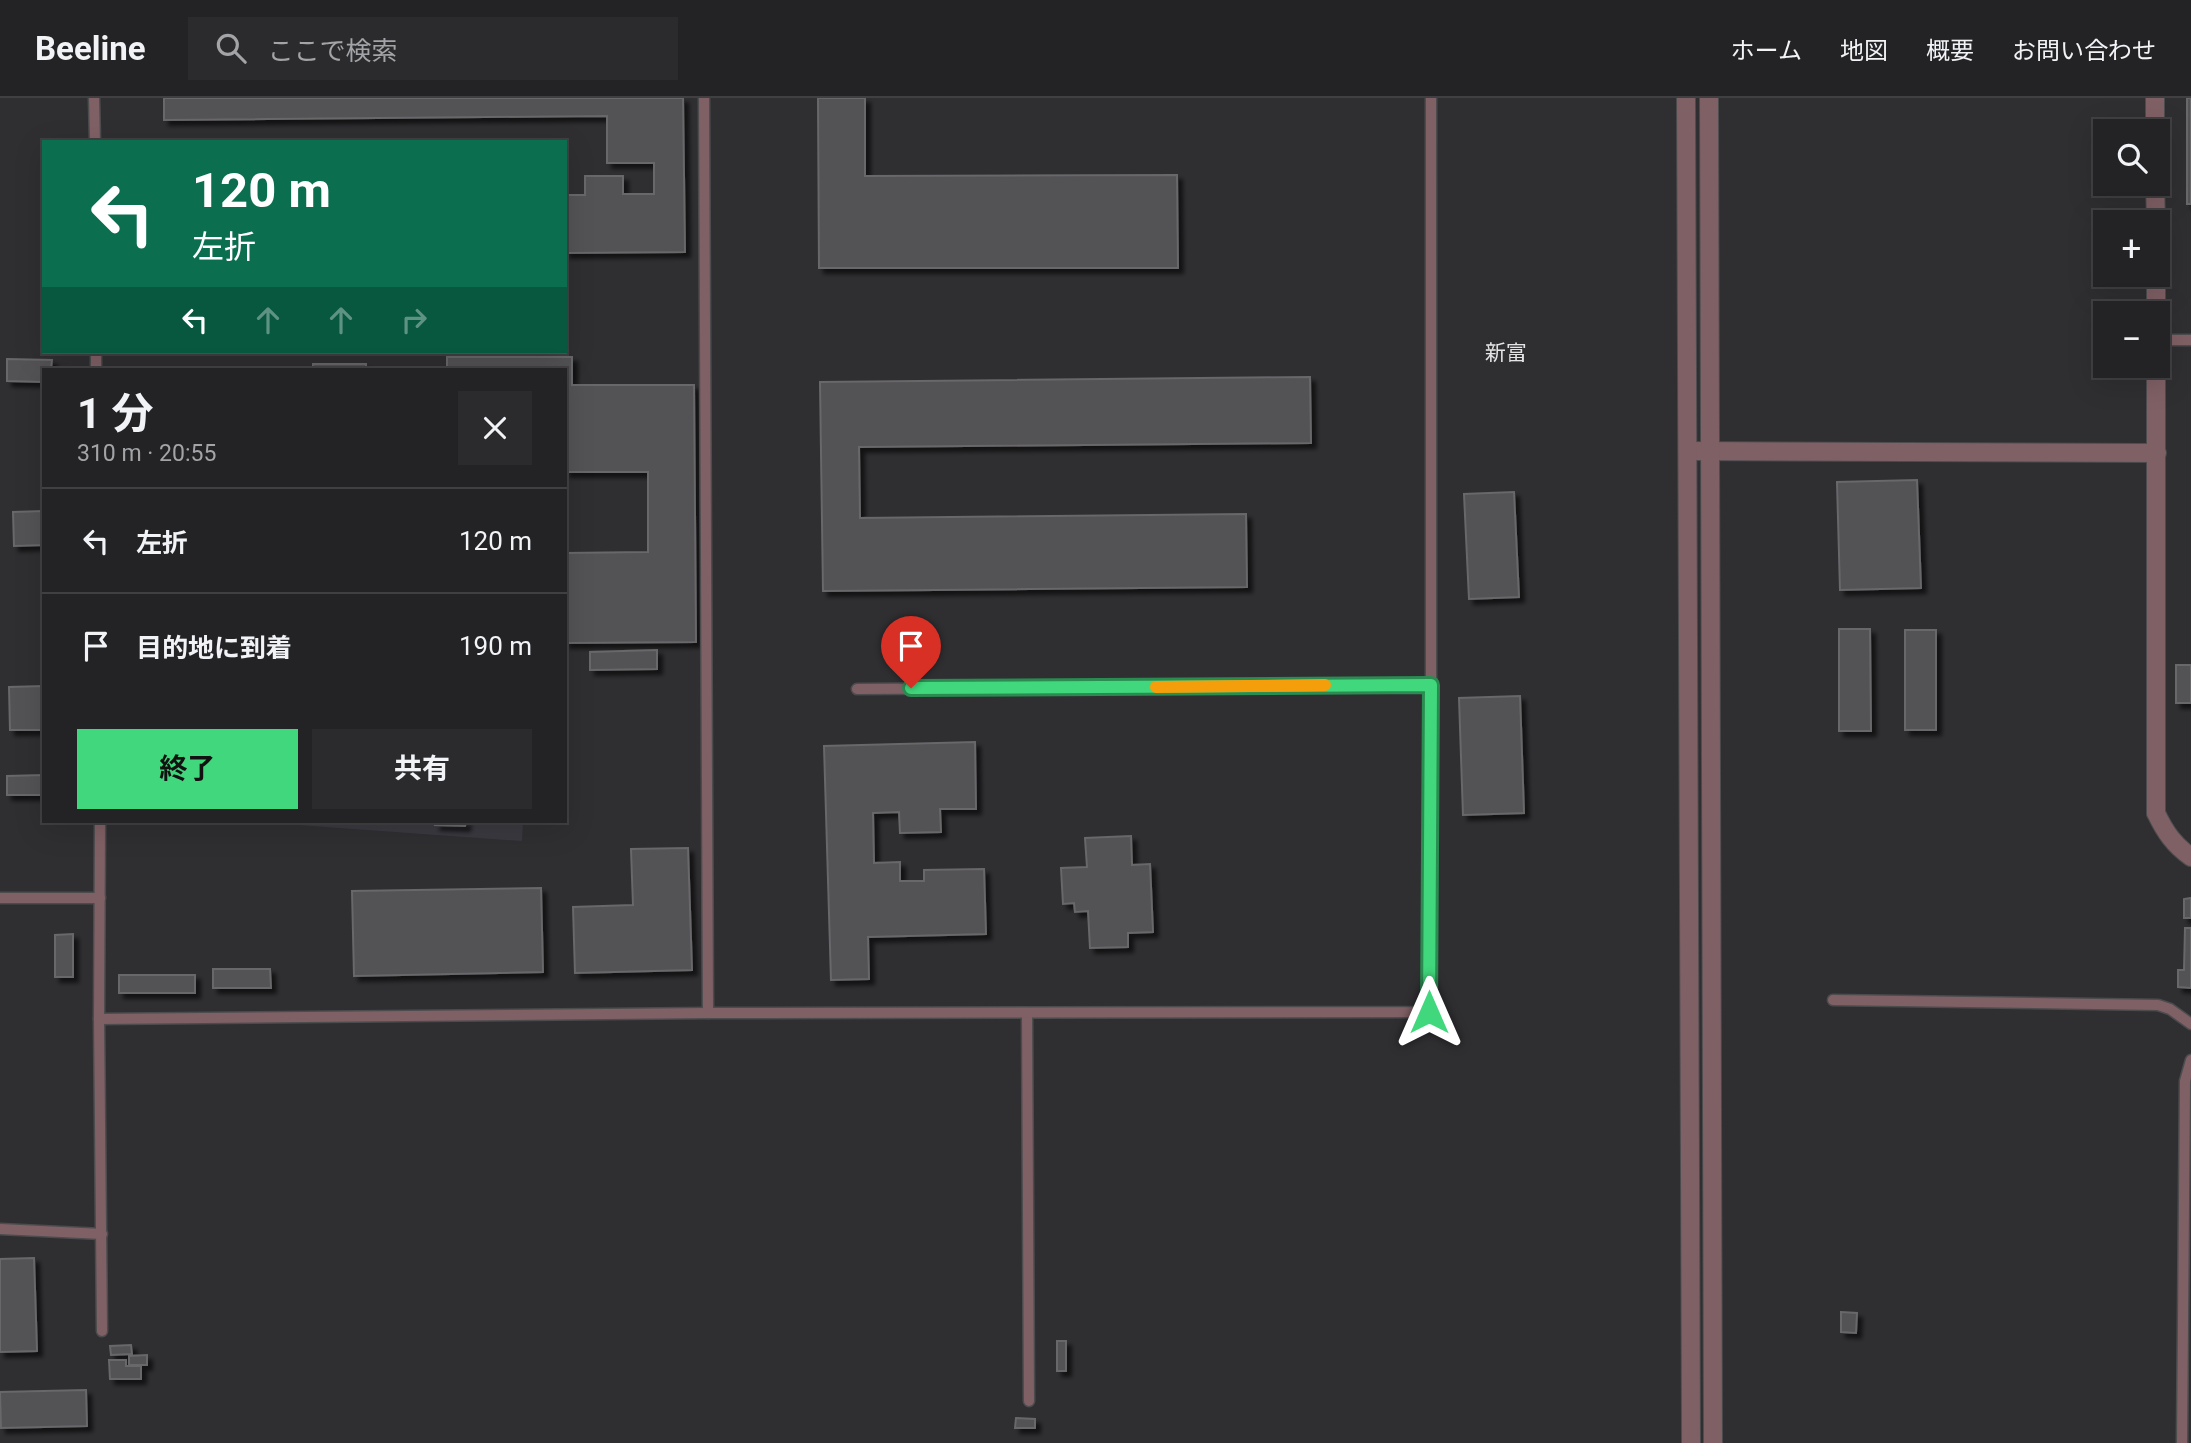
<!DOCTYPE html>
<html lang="ja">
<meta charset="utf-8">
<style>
:root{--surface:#232326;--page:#2b2b2e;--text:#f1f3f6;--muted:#a3a4a7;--line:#404043;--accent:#41d77c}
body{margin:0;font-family:Roboto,"Noto Sans JP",sans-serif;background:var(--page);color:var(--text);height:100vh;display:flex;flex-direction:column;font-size:26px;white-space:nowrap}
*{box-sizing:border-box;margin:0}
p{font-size:23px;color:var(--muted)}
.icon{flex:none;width:38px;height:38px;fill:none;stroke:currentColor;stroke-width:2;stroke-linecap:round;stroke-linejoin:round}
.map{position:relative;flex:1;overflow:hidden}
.panel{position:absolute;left:42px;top:270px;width:525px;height:455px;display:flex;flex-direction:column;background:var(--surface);border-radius:0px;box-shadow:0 7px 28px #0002,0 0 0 2px var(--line)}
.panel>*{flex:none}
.top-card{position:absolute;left:42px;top:42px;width:525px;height:214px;border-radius:0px;box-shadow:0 7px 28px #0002,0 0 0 2px var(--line);background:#0b6e4f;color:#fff;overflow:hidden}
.tools{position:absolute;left:2093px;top:21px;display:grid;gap:14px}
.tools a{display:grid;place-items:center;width:77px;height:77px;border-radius:0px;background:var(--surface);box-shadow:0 7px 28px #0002,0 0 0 2px var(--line);font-size:35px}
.pin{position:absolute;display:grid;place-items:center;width:60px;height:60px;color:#fff;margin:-72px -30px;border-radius:50% 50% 50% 0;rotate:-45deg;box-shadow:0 0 7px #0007}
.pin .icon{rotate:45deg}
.me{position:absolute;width:77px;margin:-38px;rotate:0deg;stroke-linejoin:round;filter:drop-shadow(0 0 5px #0008)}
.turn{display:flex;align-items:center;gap:24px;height:147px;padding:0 35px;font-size:32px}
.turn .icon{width:91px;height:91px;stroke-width:2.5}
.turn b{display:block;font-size:49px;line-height:60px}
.lanes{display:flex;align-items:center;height:66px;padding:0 35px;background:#0003;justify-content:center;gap:35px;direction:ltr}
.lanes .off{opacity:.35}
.round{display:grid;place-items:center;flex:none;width:74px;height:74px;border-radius:0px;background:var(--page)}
.summary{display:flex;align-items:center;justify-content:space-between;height:119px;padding:0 35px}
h1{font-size:42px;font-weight:700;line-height:52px}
.primary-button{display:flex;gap:14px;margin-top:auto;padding:14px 35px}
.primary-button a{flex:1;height:80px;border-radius:0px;background:var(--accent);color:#111;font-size:28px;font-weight:700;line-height:80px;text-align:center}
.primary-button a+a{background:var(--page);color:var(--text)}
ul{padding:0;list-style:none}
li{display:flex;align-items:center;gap:21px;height:105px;padding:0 35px;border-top:2px solid var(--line)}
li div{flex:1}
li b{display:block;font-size:26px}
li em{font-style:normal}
header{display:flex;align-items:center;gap:42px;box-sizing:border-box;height:98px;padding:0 35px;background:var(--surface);border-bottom:2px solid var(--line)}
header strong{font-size:33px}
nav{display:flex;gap:38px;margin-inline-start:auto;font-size:24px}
.search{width:490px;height:63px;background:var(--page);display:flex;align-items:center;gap:18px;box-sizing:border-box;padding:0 24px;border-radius:0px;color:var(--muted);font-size:26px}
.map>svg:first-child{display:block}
</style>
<header>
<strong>Beeline</strong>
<div class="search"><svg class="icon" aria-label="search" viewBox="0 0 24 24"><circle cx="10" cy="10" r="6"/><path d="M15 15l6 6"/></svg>ここで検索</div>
<nav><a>ホーム</a><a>地図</a><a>概要</a><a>お問い合わせ</a></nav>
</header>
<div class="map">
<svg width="2191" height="1345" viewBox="0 0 2191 1345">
<defs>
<filter id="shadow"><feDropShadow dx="5" dy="5" stdDeviation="2" flood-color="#0009"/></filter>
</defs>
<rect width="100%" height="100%" fill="#2f2f32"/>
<path fill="#3a3940" d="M297,723h226l-1,20 -224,-16z"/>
<g fill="#535254" stroke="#68676a" stroke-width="2" filter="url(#shadow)">
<path d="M164,0h519l2,154 -120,1v-58h20v-19h38v18h31v-31h-47v-47l-443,4z"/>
<path d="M818,0h47v78l312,-1 1,93h-359z"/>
<rect x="2187" y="0" width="4" height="106"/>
<path d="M447,259h125v28h122l2,257 -131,1v-90l83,-1v-80h-83v-103h-118z"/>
<path d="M7,261l45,1 -1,9h-7v13l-37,-1z"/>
<rect x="313" y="266" width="53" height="5"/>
<path d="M1310,279l1,66 -452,4 1,71 386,-4 1,73 -424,4 -3,-209z"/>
<path d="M1917,382l4,108 -81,2 -3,-108z"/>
<path d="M1514,394l5,105 -50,2 -5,-105z"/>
<path d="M44,413v34l-30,1 -1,-34z"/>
<path d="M1839,531h31l1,102h-32z"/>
<rect x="1905" y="532" width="31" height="100"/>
<path d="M657,552v19l-67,1v-18z"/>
<rect x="2176" y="567" width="15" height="38"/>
<path d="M44,588v44h-34l-1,-43z"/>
<path d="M1520,598l4,117 -61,2 -4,-117z"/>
<path d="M975,644l1,67h-36l1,23 -41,1 -1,-21 -26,1 1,50 26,-1v19h24v-11l60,-1 2,65 -118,3 1,42 -38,1 -7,-234z"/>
<path d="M44,677v20h-37v-19z"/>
<path d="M436,723h30l-1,5 -30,-1z"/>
<path d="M1131,738l1,29 18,-1 3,68 -25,1v14l-38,1 -2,-37 -13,1 -1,-9 -11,1 -2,-36 26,-1 -2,-29z"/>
<path d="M688,750l4,122 -117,3 -2,-66 60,-2 -2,-56z"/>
<path d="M541,790l2,84 -189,4 -2,-85z"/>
<path d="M2191,800v20h-7v-19z"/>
<path d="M2185,830h6v60l-13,-1v-17h6z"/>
<path d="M73,836v43h-18v-42z"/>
<path d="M213,871h57l1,19h-58z"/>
<rect x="119" y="877" width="76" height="18"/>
<path d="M34,1160l3,93 -37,1v-93z"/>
<path d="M1841,1214l16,1 -1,20 -15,-1z"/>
<rect x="1057" y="1243" width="9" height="30"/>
<path d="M131,1247l1,9 -21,1 -1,-9z"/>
<path d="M147,1257v10h-18v-9z"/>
<path d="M109,1262h17v6h15v13h-31z"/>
<path d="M86,1292l1,36 -86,2 -1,-36z"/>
<path d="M1016,1320l19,1v9h-20z"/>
</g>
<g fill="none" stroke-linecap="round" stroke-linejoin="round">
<g stroke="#4c4c4f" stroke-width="13">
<g id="service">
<path d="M94,0l1,44"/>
<path d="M704,0l4,915"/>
<path d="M2158,242h33"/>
<path d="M96,254v17"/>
<path d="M857,591l574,-4"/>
<path d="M100,723l-1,198 3,312"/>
<path d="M0,800h100"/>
<path d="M1833,902l325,5 12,4 21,15"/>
<path d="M1027,915l2,388"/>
<path d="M99,921l609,-6 721,-1 2,-327v-587"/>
<path d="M0,1131l102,5"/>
<path d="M2182,1345l3,-362 6,-21"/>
</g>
</g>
<g stroke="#4c4c4f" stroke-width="20">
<g id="minor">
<path d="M1688,353l469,2"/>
<path d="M2156,715c9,19 18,32 35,44"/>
</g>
</g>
<g stroke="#4c4c4f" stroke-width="20">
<g id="tertiary">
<path d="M1686,0l5,1345"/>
<path d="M1709,0l4,1345"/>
<path d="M2155,0v33"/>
<path d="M2155,86l1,38"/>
<path d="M2156,177v38"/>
<path d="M2156,268v447"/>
</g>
</g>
<use href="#service" stroke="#7f6065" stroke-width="10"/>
<use href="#minor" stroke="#7f6065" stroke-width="18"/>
<use href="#tertiary" stroke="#7f6065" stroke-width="18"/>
</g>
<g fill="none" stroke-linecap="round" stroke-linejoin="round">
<g stroke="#2a8c51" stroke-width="18">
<path id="route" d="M911,590l520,-3 -2,327"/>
</g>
<use href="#route" stroke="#41d77c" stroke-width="12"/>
<path stroke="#f59e0b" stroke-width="12" d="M1156,589l169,-2"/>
</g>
<g text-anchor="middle" stroke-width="7" stroke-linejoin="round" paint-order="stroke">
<g font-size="21" fill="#e5e5e6" stroke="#2f2f32">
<text x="1506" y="262">新富</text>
</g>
</g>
</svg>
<div class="tools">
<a><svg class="icon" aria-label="search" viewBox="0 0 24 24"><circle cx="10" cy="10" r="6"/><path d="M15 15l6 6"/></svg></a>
<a>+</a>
<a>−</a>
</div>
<div class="pin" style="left:911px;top:590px;background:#d93025"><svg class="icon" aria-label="arrive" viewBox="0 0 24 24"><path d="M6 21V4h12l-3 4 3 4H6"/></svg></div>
<svg class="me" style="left:1429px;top:914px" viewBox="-20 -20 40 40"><path d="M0-17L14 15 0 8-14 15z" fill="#41d77c" stroke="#fff" stroke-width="4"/></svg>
<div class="top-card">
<div class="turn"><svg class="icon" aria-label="left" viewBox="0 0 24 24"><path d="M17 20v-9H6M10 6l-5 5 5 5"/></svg><div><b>120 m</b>左折</div></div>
<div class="lanes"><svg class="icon" aria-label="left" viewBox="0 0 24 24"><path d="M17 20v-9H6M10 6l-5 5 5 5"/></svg><svg class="icon off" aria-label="ahead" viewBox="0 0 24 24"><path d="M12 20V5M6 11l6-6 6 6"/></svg><svg class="icon off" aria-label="ahead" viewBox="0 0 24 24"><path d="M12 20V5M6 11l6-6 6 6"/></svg><svg class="icon off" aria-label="right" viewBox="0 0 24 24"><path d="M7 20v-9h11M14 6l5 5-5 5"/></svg></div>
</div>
<section class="panel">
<div class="summary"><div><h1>1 分</h1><p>310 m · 20:55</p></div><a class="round"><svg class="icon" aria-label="close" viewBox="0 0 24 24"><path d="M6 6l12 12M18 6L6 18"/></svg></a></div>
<ul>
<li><svg class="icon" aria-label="left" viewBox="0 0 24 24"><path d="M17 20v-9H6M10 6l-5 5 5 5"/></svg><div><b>左折</b></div><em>120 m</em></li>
<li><svg class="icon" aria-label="arrive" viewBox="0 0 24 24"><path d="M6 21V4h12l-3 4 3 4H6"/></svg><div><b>目的地に到着</b></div><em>190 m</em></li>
</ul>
<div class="primary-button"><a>終了</a><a>共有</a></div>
</section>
</div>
